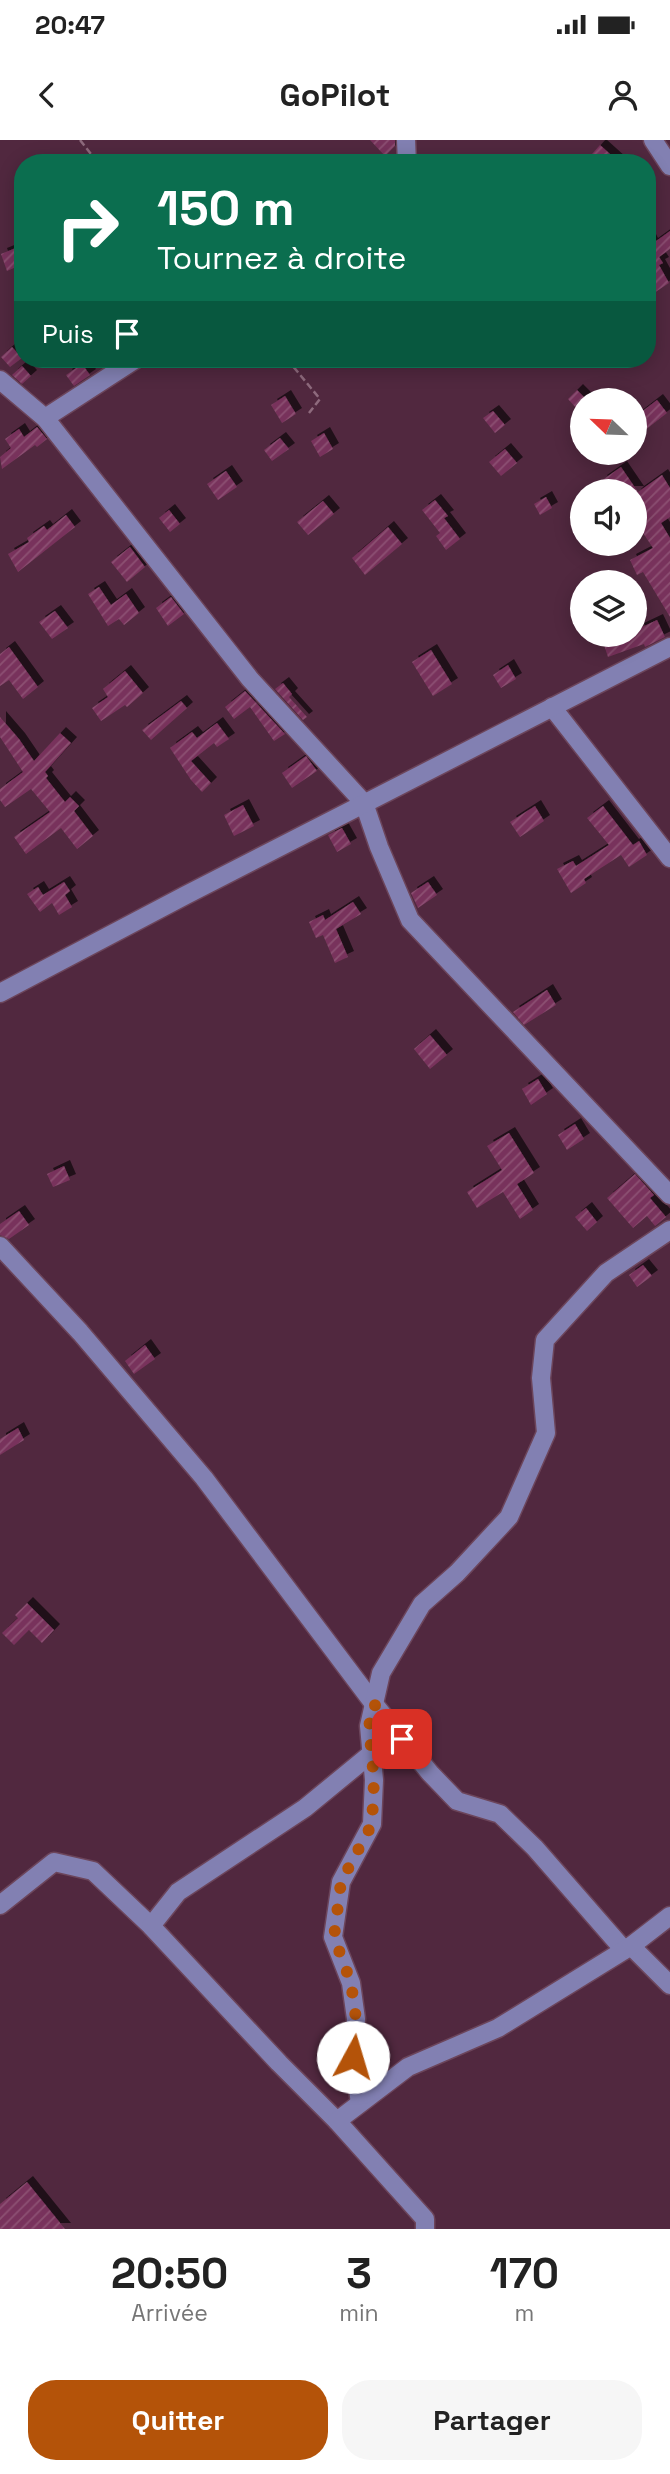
<!DOCTYPE html>
<html lang="fr">
<meta charset="utf-8">
<style>
:root{--surface:#fff;--page:#f6f6f6;--text:#222;--muted:#767676;--accent:#b45309}
body{margin:0;font-family:"Space Grotesk",sans-serif;background:var(--page);color:var(--text);height:100vh;display:flex;flex-direction:column;font-size:26px;white-space:nowrap}
*{box-sizing:border-box;margin:0}
p{font-size:23px;color:var(--muted)}
.icon{flex:none;width:38px;height:38px;fill:none;stroke:currentColor;stroke-width:2;stroke-linecap:round;stroke-linejoin:round}
.map{position:relative;height:2089px;overflow:hidden}
.side{display:flex;flex-direction:column;background:var(--surface);flex:1}
.side>*{flex:none}
.guide{position:absolute;left:14px;top:14px;width:642px;height:214px;border-radius:28px;box-shadow:0 4px 18px #0003;background:#0b6e4f;color:#fff;overflow:hidden}
.needle{width:46px;rotate:293deg}
.buttons{position:absolute;left:570px;top:248px;display:grid;gap:14px}
.buttons a{display:grid;place-items:center;width:77px;height:77px;border-radius:50%;background:var(--surface);box-shadow:0 4px 18px #0003;font-size:35px}
.pin{position:absolute;display:grid;place-items:center;width:60px;height:60px;color:#fff;margin:-30px;border-radius:14px;box-shadow:0 4px 10px #0006}
.me{position:absolute;width:77px;margin:-38px;rotate:6deg;stroke-linejoin:round;filter:drop-shadow(0 0 5px #0008)}
.turn{display:flex;align-items:center;gap:24px;height:147px;padding:0 28px;font-size:32px}
.turn .icon{width:91px;height:91px;stroke-width:2.5}
.turn b{display:block;font-size:49px;line-height:60px}
.then{display:flex;align-items:center;height:66px;padding:0 28px;background:#0003;gap:14px;font-size:26px}
.eta{display:flex;justify-content:space-evenly;align-items:center;height:119px;text-align:center}
.eta b{font-size:42px;font-weight:700;line-height:49px}
.cta{display:flex;gap:14px;margin-top:auto;padding:14px 28px}
.cta a{flex:1;height:80px;border-radius:28px;background:var(--accent);color:#fff;font-size:28px;font-weight:700;line-height:80px;text-align:center}
.cta a+a{background:var(--page);color:var(--text)}
.status{display:flex;justify-content:space-between;align-items:center;height:49px;padding:0 35px;background:var(--surface);direction:ltr}
.status svg{height:19px;fill:currentColor}
header{display:flex;justify-content:space-between;align-items:center;height:91px;padding:0 28px;background:var(--surface);font-size:32px;font-weight:700}
.map>svg:first-child{display:block}
</style>
<div class="status"><b>20:47</b><svg viewBox="0 0 49 12"><path d="M0 12V9h3v3zM5 12V6h3v6zM10 12V3h3v9zM15 12V0h3v12zM26 1h20v11H26zM47 4h2v5h-2z"/></svg></div>
<header><svg class="icon" aria-label="back" viewBox="0 0 24 24"><path d="M15 5l-7 7 7 7"/></svg>GoPilot<svg class="icon" aria-label="person" viewBox="0 0 24 24"><circle cx="12" cy="8" r="4"/><path d="M4 21q1-7 8-7t8 7"/></svg></header>
<div class="map">
<svg width="670" height="2089" viewBox="0 0 670 2089">
<defs>
<pattern id="building-hatch" width="6" height="6" patternUnits="userSpaceOnUse" patternTransform="scale(1.75)"><rect width="6" height="6" fill="#78335b"/><path d="M-1 1l2-2M0 6l6-6M5 7l2-2" fill="none" stroke="#8c5073"/></pattern>
<filter id="shadow"><feDropShadow dx="6" dy="-6" stdDeviation="0" flood-color="#0009"/></filter>
</defs>
<rect width="100%" height="100%" fill="#51283f"/>
<g fill="url(#building-hatch)" filter="url(#shadow)">
<path d="M370,0h25v6l-10,10z"/>
<path d="M600,5l20,18h-36z"/>
<path d="M670,91v18l-11,8 4,6 -4,2 10,18 -15,10 -6,-11v-46l4,8z"/>
<path d="M23,105v19l-16,7 -6,-17z"/>
<path d="M12,207l10,11 -12,9 -9,-10z"/>
<path d="M82,224l8,11 -16,11 -8,-11z"/>
<path d="M22,226l9,10 -9,8 -10,-9z"/>
<path d="M577,250l10,10 -4,1 -6,8 -9,-10z"/>
<path d="M285,256l11,18 -14,9 -11,-18z"/>
<path d="M657,260l10,13 -32,25v-21z"/>
<path d="M493,271l12,14 -10,8 -12,-15z"/>
<path d="M37,287l10,12 -10,8 -2,-2 -33,24 -2,-12 11,-9 -6,-9 14,-10 5,8z"/>
<path d="M324,293l9,16 -13,8 -9,-16z"/>
<path d="M280,298l9,11 -17,12 -8,-11z"/>
<path d="M505,309l12,14 -16,13 -12,-14z"/>
<path d="M621,327l17,25 24,-17 8,13v29l-9,6 9,15v79l-27,-45 -6,3 -7,-15 23,-12 -18,-27v-26l3,-3h-28l-9,-11z"/>
<path d="M226,331l11,16 -19,13 -11,-16z"/>
<path d="M546,357l6,11 -12,7 -6,-11z"/>
<path d="M435,360l13,16 -4,2 16,21 -14,11 -10,-14 4,-3 -18,-23z"/>
<path d="M323,361l11,13 -26,21 -11,-13z"/>
<path d="M169,370l11,14 -10,8 -11,-14z"/>
<path d="M66,375l9,12 -57,45 -10,-18 21,-12 -2,-4 17,-12 3,4z"/>
<path d="M388,387l14,17 -37,31 -13,-17z"/>
<path d="M130,407l15,20 -18,15 -16,-20z"/>
<path d="M99,447l12,18 15,-11 13,19 -15,12 -5,-6 -11,7 -20,-32z"/>
<path d="M171,457l13,17 -16,12 -12,-18z"/>
<path d="M55,471l13,17 -16,11 -13,-17z"/>
<path d="M657,480l8,17 -20,10 -1,-3 -36,13 -4,-12 25,-10h6l4,-3 -1,-3z"/>
<path d="M9,507l29,40 -15,12 -14,-19 -9,6v-32z"/>
<path d="M431,510l21,34 -19,12 -21,-34z"/>
<path d="M508,525l8,14 -15,9 -8,-13z"/>
<path d="M125,531l18,22 -16,14 -2,-2 -24,16 -9,-13 16,-11 -5,-8z"/>
<path d="M283,543l9,11 -3,3 18,20 -4,3 -28,-31z"/>
<path d="M245,551l40,43 -11,7 -24,-34 -16,12 -9,-12z"/>
<path d="M181,561l6,7 -36,32 -9,-10z"/>
<path d="M0,577l19,22 15,22 26,-28 11,10 -26,29 3,4 -2,2 19,24 5,-5 9,9 -5,5 19,25 -16,13 -16,-21 -35,26 -12,-17 36,-25 -19,-23 -26,18 -5,-7v-11l23,-17 -23,-35z"/>
<path d="M217,583l12,16 -12,8 -3,-4 -23,18 20,22 -9,9 -11,-12 -21,-32 22,-16 5,6z"/>
<path d="M306,616l11,15 -25,17 -10,-15z"/>
<path d="M243,665l11,21 -20,10 -10,-21z"/>
<path d="M535,666l9,15 -24,16 -10,-15z"/>
<path d="M603,666l30,39 6,-4 8,14 -18,12 -8,-12 -37,24 2,4 -15,10 -14,-24 16,-8 3,5 33,-21 -22,-27z"/>
<path d="M342,688l9,16 -14,8 -9,-17z"/>
<path d="M64,742l6,9 -5,4 7,12 -13,8 -7,-12 -12,9 -13,-18 11,-7 5,8z"/>
<path d="M428,742l9,13 -19,13 -7,-15z"/>
<path d="M353,762l8,12 -25,15 12,28 -13,6 -12,-28 -7,3 -7,-16 14,-7 2,5z"/>
<path d="M547,850l9,15 -32,20 -11,-13z"/>
<path d="M430,895l17,20 -17,14 -16,-20z"/>
<path d="M538,939l9,15 -16,11 -9,-16z"/>
<path d="M575,984l9,15 -17,11 -9,-15z"/>
<path d="M509,993l25,40 -17,11 16,26 -13,9 -17,-27 -26,16 -10,-16 35,-22 -15,-24z"/>
<path d="M64,1026l6,14 -17,7 -6,-13z"/>
<path d="M635,1034l19,21 -4,3 16,19 -11,9 -8,-10 -14,12 -26,-30z"/>
<path d="M586,1068l11,14 -10,9 -12,-14z"/>
<path d="M19,1071l10,14 -20,14 -9,-4v-11z"/>
<path d="M643,1125l9,11 -15,11 -8,-12z"/>
<path d="M145,1205l10,14 -21,15 -9,-13z"/>
<path d="M18,1288l6,12 -24,15v-16z"/>
<path d="M27,1463l27,27 -12,13 -13,-13 -15,15 -12,-12 16,-15 -3,-3z"/>
<path d="M27,2042l38,47h-65v-25z"/>
</g>
<g fill="none" stroke-linecap="round" stroke-linejoin="round">
<g stroke="#6c455b" stroke-width="21">
<g id="minor">
<path d="M406,0l1,23"/>
<path d="M653,0l17,26"/>
<path d="M0,240l45,38 205,261 114,124 15,44 31,73 260,275"/>
<path d="M45,278l91,-59"/>
<path d="M552,567l118,151"/>
<path d="M0,853l186,-98 484,-248"/>
<path d="M0,1106l80,86 124,146 170,226 56,69 27,28 43,13 35,34 89,102"/>
<path d="M0,1765l54,-43 39,9 58,55 128,137 58,58"/>
<path d="M151,1786l27,-34 127,-84 67,-55"/>
<path d="M631,1806l39,39"/>
<path d="M360,1963l-7,-46 3,-38 -5,-36 -18,-46 8,-55 31,-58 2,-44 -5,-54 12,-53 41,-69 35,-31 52,-56 37,-84 -5,-55 4,-38 61,-67 64,-43"/>
<path d="M425,2089v-10l-88,-98 71,-54 90,-39 133,-82 39,-30"/>
</g>
</g>
<g stroke="#8e6a7d" stroke-width="2.5" stroke-dasharray="7 3.5" stroke-linecap="butt">
<path d="M80,0l18,23"/>
<path d="M287,219l33,40 -11,14"/>
</g>
<use href="#minor" stroke="#8280b2" stroke-width="18"/>
</g>
<g fill="none" stroke-linecap="round" stroke-linejoin="round">
<path stroke="#b45309" stroke-width="12" stroke-dasharray="0 21.6" d="M353,1917l3,-38 -5,-36 -17,-46 7,-55 31,-58 2,-44 -5,-54 5,-22 28,35"/>
</g>
</svg>
<div class="buttons">
<a><svg class="needle" viewBox="-14 -14 28 28"><path d="M0-13l5 13h-10z" fill="#e53935"/><path d="M0 13l5-13h-10z" fill="#767676"/></svg></a>
<a><svg class="icon" aria-label="sound" viewBox="0 0 24 24"><path d="M4 9h4l5-4v14l-5-4H4zM17 9q2 3 0 6"/></svg></a>
<a><svg class="icon" aria-label="layers" viewBox="0 0 24 24"><path d="M12 4l9 5-9 5-9-5zM3 14l9 5 9-5"/></svg></a>
</div>
<div class="pin" style="left:402px;top:1599px;background:#d93025"><svg class="icon" aria-label="arrive" viewBox="0 0 24 24"><path d="M6 21V4h12l-3 4 3 4H6"/></svg></div>
<svg class="me" style="left:353px;top:1917px" viewBox="-20 -20 40 40"><circle r="19" fill="#fff"/><path d="M0-13L10 11 0 6-10 11z" fill="#b45309"/></svg>
<div class="guide">
<div class="turn"><svg class="icon" aria-label="right" viewBox="0 0 24 24"><path d="M7 20v-9h11M14 6l5 5-5 5"/></svg><div><b>150 m</b>Tournez à droite</div></div>
<div class="then">Puis<svg class="icon" aria-label="arrive" viewBox="0 0 24 24"><path d="M6 21V4h12l-3 4 3 4H6"/></svg></div>
</div>
</div>
<section class="side">
<div class="eta">
<div><b>20:50</b><p>Arrivée</p></div>
<div><b>3</b><p>min</p></div>
<div><b>170</b><p>m</p></div>
</div>
<div class="cta"><a>Quitter</a><a>Partager</a></div>
</section>
